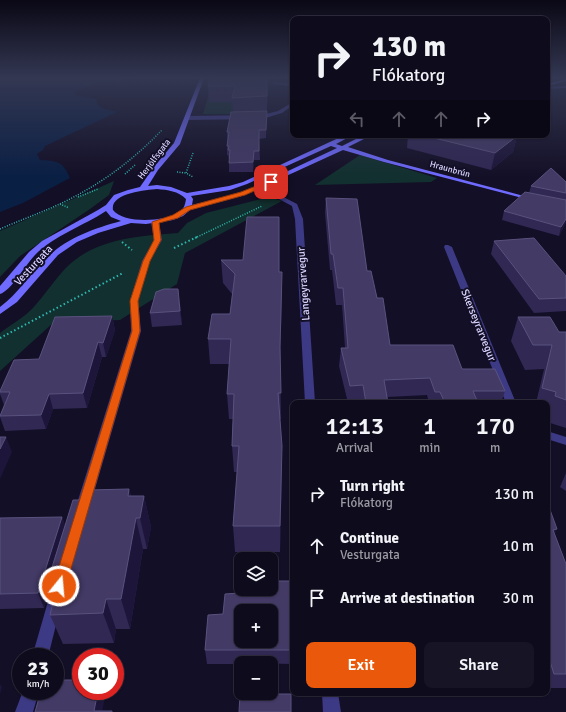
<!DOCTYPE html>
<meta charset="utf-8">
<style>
:root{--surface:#0e0b1c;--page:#171425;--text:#f1f3f6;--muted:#9b9ba3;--line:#2e2b3b;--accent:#ea580c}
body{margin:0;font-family:Signika,sans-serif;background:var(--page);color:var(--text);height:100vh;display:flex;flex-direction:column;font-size:15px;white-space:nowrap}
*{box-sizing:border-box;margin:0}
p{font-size:13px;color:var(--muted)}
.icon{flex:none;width:22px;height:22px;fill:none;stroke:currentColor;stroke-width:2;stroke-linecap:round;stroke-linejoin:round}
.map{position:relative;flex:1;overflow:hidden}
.panel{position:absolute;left:290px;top:400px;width:260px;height:296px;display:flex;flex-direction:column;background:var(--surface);border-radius:8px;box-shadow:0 1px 3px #0004,0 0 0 1px var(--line)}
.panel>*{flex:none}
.banner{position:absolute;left:290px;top:16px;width:260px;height:122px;border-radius:8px;box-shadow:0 1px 3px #0004,0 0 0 1px var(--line);background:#0e0b1c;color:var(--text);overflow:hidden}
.controls{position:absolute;left:234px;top:552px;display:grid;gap:8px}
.controls a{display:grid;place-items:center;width:44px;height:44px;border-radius:8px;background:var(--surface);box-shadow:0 1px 3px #0004,0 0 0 1px var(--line);font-size:20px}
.speed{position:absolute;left:12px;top:648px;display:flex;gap:8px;font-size:20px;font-weight:700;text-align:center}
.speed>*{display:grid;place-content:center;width:52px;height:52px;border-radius:50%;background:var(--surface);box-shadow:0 1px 3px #0004,0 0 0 1px var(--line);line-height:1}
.speed small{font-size:10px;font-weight:400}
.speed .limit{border:6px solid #d22;background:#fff;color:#111}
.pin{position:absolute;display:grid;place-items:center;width:34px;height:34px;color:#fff;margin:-17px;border-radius:8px;box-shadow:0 2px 6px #0006}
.me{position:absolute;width:44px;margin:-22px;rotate:17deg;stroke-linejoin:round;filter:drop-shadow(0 0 3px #0008)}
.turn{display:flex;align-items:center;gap:14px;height:84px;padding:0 16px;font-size:18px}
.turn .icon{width:52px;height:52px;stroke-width:2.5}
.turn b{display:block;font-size:28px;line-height:34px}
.lanes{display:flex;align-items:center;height:38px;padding:0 16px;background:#0003;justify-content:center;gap:20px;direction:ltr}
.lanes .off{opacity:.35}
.eta{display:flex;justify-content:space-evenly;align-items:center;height:68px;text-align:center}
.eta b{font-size:24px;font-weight:600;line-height:28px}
.primary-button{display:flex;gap:8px;margin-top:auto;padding:8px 16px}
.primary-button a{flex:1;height:46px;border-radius:8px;background:var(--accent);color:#fff;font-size:16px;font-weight:600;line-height:46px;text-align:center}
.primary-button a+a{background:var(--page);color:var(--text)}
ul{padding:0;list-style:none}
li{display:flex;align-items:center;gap:12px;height:52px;padding:0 16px}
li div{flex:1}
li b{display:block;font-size:15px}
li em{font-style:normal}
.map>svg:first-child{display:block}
</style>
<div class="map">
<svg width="566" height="712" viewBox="0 0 566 712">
<rect width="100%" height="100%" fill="#130f26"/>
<g fill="#12302f">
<path d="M222,79h46v7h-11l-13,28h-41l9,-31z"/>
<path d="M360,155l77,23 -6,4 -116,3z"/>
<path d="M114,181l-5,14 -19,14 -70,47 -20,21v-46z"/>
<path d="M269,197l13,4 -97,52 -8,31 -57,36 -67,3 -53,48v-38c10,-8 23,-15 32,-24 13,-14 24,-32 38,-45 29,-26 71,-28 108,-31l9,-10 19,-10z"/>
</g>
<path fill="#0a1f44" d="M0,78h135l-14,3 -21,1 -25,9 -1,4 22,4c2,12 13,10 21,13l-72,34 -2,4 -6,4 3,6c17,1 23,1 30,18l-47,25 -23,9z"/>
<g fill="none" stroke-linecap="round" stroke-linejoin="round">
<g stroke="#2fb8b0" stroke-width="1.5" stroke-dasharray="1 1.5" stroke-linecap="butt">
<path d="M193,153l-7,20 7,4"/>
<path d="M177,172l9,1"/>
<path d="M125,174l10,-9"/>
<path d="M78,197l20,-8"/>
<path d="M60,204l9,4"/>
<path d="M0,229c23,-10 46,-18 68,-29 36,-18 66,-41 94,-70"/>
<path d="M195,238l67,-32"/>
</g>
<g stroke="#2fb8b0" stroke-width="2" stroke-dasharray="1.5 2.5" stroke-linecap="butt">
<path d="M122,242l10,8"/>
<path d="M174,248l23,-11"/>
<path d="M0,338l123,-65"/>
</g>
<path fill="#3d3a85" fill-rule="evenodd" d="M566,86v2l-19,1v-2z"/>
<g fill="#3d3a85" fill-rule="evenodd">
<path d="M272,82l21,2v2l-19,-2z"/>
<path d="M293,102v3l-11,8 -20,6 -75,1 -3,-2 3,-2 75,-1 16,-4z"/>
<path d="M258,186h4l35,18 6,15 12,184h-10l-10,-184 -3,-13 -34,-18z"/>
<path d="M152,220h3l4,2 3,18 -12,21 -12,40 3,30 -53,182 -2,4 -5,1 -5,-1 -2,-4 57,-182 -1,-30 12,-40 12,-21 -3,-18z"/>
<path d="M445,245h3l4,2 64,156h-10l-62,-156z"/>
<path d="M547,431l19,6v8l-19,-6z"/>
<path d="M54,598l5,2 2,5 -13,52h-16l15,-52 2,-5z"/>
<path d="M23,691h16l-6,21h-18z"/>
<path d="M322,693h16l3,19h-18z"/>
</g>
<g fill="#6f6bff" fill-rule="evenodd">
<path d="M200,78h4l-24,66 -22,26 -10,16 9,-1 14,2 16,6 42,-7 14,-4 102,-47h8l-17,9 6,2 22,-11h8l-24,12 40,13 147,39 -5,1 -146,-38 -41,-12 -98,45 -55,15 -7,6 -10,4 -27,4 -15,-1 -33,10 -21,9 -19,13 -41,47 -17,12v-7c18,-13 29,-32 45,-47 20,-22 48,-31 76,-39l-10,-4 -5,-6c-23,15 -51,24 -71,44 -9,9 -24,36 -35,39v-8l29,-34 13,-11 56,-31 8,-5 8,-10 14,-5 12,-3 13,-19 21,-25zM331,146l6,2 -96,45 -49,12 1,-6 -2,-3 39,-6 17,-6zM157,189c11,1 21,2 29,10 -1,6 -2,10 -7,13 -14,10 -55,12 -66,-2 -3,-17 33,-20 44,-21z"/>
<path d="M566,79v2l-19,5v-2z"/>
</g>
</g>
<g fill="#312854">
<path d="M268,78l-2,60 -7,1 1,21h-6l-1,12h-24v-12l-1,-5h-1v-23l6,-20 -1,-10h-23l-1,-16z"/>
<path d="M551,78h15l-8,2z"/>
<path d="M408,135h104l5,1 -4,16 -22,18 -84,-22z"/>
<path d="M566,182v40l-7,14 -57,-16 2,-9 25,-18 2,-7z"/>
<path d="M326,198l41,73 10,27 13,47 72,24 43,22 -4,12h-72l-2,-8 -40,2 1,6h-26v-1l-14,1 -9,-37 2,-18h4l-3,-43h-6l-4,-35h-2l-5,-57z"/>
<path d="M494,241l72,35v35l-32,2 -43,-59z"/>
<path d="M221,260l58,12 3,24 -2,65 1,58h-1l2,53 -2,80h-45l-2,-26 4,-54h-3l-2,-26 1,-27h-4l-2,-25 2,-30h-19l-2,-25 22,-25 2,-20 -9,-11z"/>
<path d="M180,303l2,22 -30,2 -2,-14z"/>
<path d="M112,316l3,14 -9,27h-4l-15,51 -34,1 -7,20 -41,2 -5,-14v-2l4,-10 -4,-11v-3l39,-32z"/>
<path d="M518,317l41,15h7v96l-19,-6v-19h-11l8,-34 -19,1 -14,-29z"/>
<path d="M566,473v18l-6,-4z"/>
<path d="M129,489l2,7h13l7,31 -4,22h-4l-13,80h-14l-2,14 -51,1 -13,-29 6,-23 -4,-9 -8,25 -44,1v-91l62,-1 3,9z"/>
<path d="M547,507l7,27 12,30v124h-19z"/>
<path d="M293,581v83l-52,-1v1h-34l-2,-14 18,-36 16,-21z"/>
</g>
<g fill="#1d163a">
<path d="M267,78h1l-1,34z"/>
<path d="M558,78h8l-8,2z"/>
<path d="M517,136l-4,16 -22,18 4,-17z"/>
<path d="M254,151v9l-1,12v-10z"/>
<path d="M566,219v3l-7,14 2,-9z"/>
<path d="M282,272v24l-2,76v-25z"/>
<path d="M178,289l2,14 2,22 -2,-14z"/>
<path d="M112,316l3,14 -9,27 -3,-14z"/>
<path d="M98,342l4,15 -15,51 -4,-15z"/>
<path d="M49,394l4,15 -7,20 -5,-14z"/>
<path d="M6,437l6,15 -12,27v-30z"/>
<path d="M282,446v26l-2,80v-26z"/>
<path d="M129,489l14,60 -13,80 -9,-30 7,-103z"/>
<path d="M144,496l7,31 -4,22 -7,-31z"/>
<path d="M62,517l5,15 -18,45 3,6 -8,25 -6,-15z"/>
<path d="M557,529l-7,15 3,-14z"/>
<path d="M106,599l10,30 -2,14 -11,-30z"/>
<path d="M0,684l2,3 -2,7z"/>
<path d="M98,691h7l1,2 -4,19 -8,-1z"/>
</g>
<g fill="#433a66" stroke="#5a527e" fill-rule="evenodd">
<path d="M210,78h57v18l-35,2 3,-12h-27z"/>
<path d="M267,111l-1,19h-7v21h-5l-1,11 -24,1 1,-13h-2l1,-4h-2l2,-14h-2l4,-20z"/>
<path d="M422,135h90l5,1 -22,17z"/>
<path d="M551,168l15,14v11l-35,-7z"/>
<path d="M525,192l41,8v19l-5,8 -57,-16z"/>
<path d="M326,198l31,1 10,72h4l6,27h6l7,47h63l9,24h33l10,22h-32l5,12h-33l-5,-11h-5l-5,-14 -46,2 4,23h-22l-3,-18 -13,1 -9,-38h7l-5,-60h-5l-5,-34h-2z"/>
<path d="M247,217h32v55h3l-2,75 1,46h-3l4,53 -2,80h-47l6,-80h-7l2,-52h-7l4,-55h-23l4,-25h18l5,-40 -14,-14h22z"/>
<path d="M534,238l32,38v22l-27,1 -45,-58z"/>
<path d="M164,289h14l2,22 -30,2 6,-21z"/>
<path d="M112,316l-9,27 -5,-1 -15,51 -34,1 -8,21 -41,1 10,-24h-10v-1l14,-31 25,-1 16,-42z"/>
<path d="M518,317h32l9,15h7v68l-11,-4 1,-4 -14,-4 10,-43h-19z"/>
<path d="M0,437h6l-6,12z"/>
<path d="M129,489l-1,7h16l-4,22h-4l-15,81h-15l-3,14 -53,2 9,-38h-10l24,-77h14l2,-10z"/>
<path d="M547,507h2l8,22 -4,1 13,34v110h-12l-7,-22z"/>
<path d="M62,517l-24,76 -38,1v-76z"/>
<path d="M240,581h1v8h30v-8h22v69h-88l3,-35 15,-1 2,-20 14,-1zM241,611h30v30h-30z"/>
<path d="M55,680h26v11h17l-4,20h18v1h-77l6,-21h14z"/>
<path d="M240,694h51v18h-52z"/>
</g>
<linearGradient id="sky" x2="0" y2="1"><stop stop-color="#0a0815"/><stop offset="0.44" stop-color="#333752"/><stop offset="1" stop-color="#333752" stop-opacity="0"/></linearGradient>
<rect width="566" height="177" fill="url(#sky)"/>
<path fill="#ea580c" stroke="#983908" d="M271,180l2,1v2l-28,12 -55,15 -12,8 -19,5 2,17 -11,21 -12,40 2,30 -74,255 -2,5 -5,1 -4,-1 -2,-5 79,-255 -2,-30 13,-40 11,-21 -2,-18 21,-7 13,-8 55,-15z"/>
<g text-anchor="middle" stroke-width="4" stroke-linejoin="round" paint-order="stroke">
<g font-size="9" fill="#d9d4ff" stroke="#130f26">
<text transform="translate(154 159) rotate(-53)" y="3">Herjólfsgata</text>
<text transform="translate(450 169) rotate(15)" y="3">Hraunbrún</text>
</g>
<g font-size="11" fill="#d9d4ff" stroke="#130f26">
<text transform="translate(33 265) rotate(-47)" y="4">Vesturgata</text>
<text transform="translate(303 284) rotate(-94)" y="4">Langeyrarvegur</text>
<text transform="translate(479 325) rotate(68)" y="4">Skerseyrarvegur</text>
</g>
</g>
</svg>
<div class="controls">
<a><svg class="icon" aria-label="layers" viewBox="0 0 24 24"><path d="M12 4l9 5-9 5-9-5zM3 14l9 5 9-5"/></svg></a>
<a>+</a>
<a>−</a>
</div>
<div class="speed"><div>23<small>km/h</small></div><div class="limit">30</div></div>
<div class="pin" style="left:271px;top:182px;background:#d93025"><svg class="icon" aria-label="arrive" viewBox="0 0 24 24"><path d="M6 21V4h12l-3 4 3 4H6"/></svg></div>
<svg class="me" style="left:59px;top:586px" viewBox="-20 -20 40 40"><circle r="17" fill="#ea580c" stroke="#fff" stroke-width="3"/><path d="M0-11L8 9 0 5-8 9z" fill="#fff"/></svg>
<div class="banner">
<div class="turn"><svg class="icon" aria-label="right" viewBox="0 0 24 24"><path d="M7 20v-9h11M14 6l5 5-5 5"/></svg><div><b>130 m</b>Flókatorg</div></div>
<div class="lanes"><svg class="icon off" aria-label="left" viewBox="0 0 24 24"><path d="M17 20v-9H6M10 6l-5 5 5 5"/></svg><svg class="icon off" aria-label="ahead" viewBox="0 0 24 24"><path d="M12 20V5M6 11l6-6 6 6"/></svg><svg class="icon off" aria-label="ahead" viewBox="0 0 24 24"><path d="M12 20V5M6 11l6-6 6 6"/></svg><svg class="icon" aria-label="right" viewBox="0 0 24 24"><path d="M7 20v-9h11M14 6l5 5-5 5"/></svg></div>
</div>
<section class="panel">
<div class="eta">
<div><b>12:13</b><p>Arrival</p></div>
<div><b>1</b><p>min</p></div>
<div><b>170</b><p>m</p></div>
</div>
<ul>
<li><svg class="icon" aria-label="right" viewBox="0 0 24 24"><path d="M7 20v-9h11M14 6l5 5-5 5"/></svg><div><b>Turn right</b><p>Flókatorg</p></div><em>130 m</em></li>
<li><svg class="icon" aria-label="ahead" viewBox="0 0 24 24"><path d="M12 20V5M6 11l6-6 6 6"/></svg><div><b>Continue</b><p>Vesturgata</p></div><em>10 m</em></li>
<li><svg class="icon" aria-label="arrive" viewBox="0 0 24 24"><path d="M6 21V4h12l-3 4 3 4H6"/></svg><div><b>Arrive at destination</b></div><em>30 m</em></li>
</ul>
<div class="primary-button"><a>Exit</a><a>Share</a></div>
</section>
</div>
